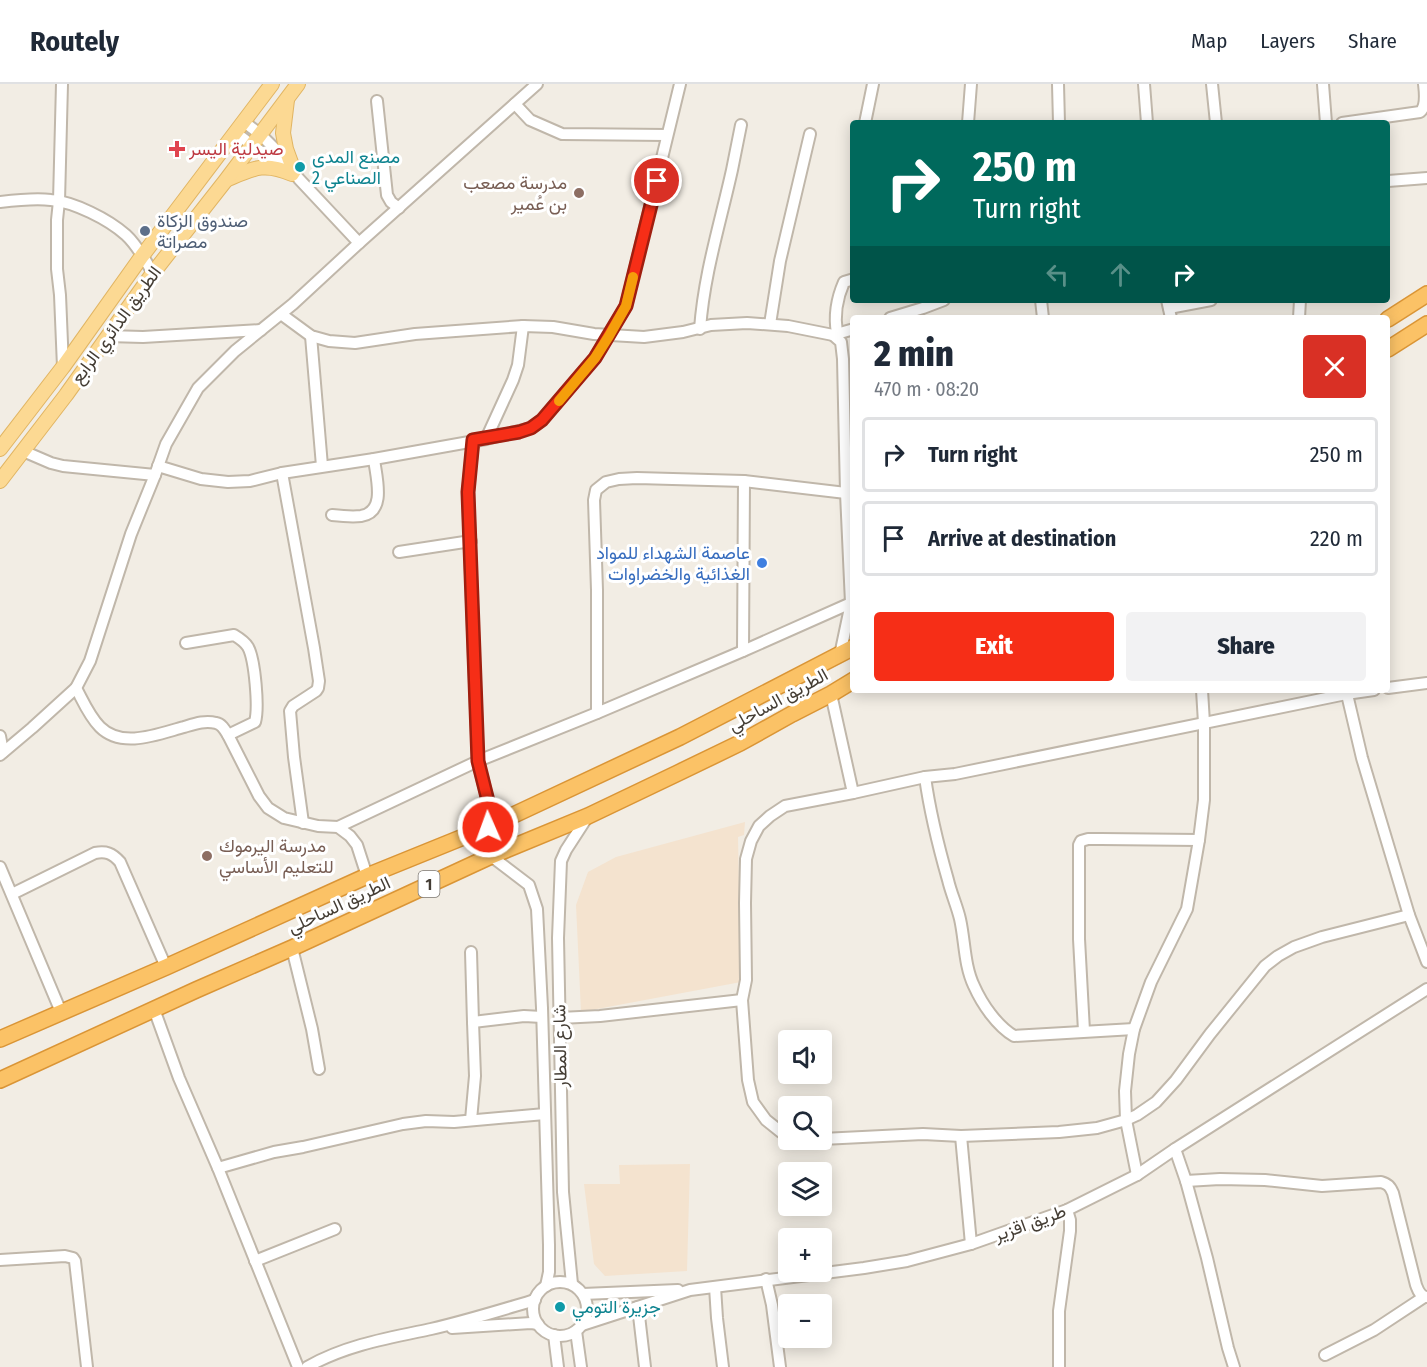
<!DOCTYPE html>
<meta charset="utf-8">
<style>
:root{--surface:#fff;--page:#f2f2f3;--text:#1f2937;--muted:#747a83;--line:#e0e1e3;--accent:#f62e17}
body{margin:0;font-family:"Fira Sans Condensed",Vazirmatn,sans-serif;background:var(--page);color:var(--text);height:100vh;display:flex;flex-direction:column;font-size:22px;white-space:nowrap}
*{box-sizing:border-box;margin:0}
p{font-size:20px;color:var(--muted)}
.icon{flex:none;width:33px;height:33px;fill:none;stroke:currentColor;stroke-width:2;stroke-linecap:round;stroke-linejoin:round}
.map{position:relative;flex:1;overflow:hidden}
.panel{position:absolute;left:850px;top:231px;width:540px;height:378px;display:flex;flex-direction:column;background:var(--surface);border-radius:6px;box-shadow:0 3px 15px #0003}
.panel>*{flex:none}
.top-card{position:absolute;left:850px;top:36px;width:540px;height:183px;border-radius:6px;box-shadow:0 3px 15px #0003;background:#00695c;color:#fff;overflow:hidden}
.fabs{position:absolute;left:778px;top:946px;display:grid;gap:12px}
.fabs a{display:grid;place-items:center;width:54px;height:54px;border-radius:6px;background:var(--surface);box-shadow:0 3px 15px #0003;font-size:30px}
.pin{position:absolute;display:grid;place-items:center;width:51px;height:51px;color:#fff;margin:-26px;border:3px solid #fff;border-radius:50%;box-shadow:0 2px 6px #0007}
.me{position:absolute;width:66px;margin:-33px;rotate:358deg;stroke-linejoin:round;filter:drop-shadow(0 0 4px #0008)}
.turn{display:flex;align-items:center;gap:21px;height:126px;padding:0 24px;font-size:27px}
.turn .icon{width:78px;height:78px;stroke-width:2.5}
.turn b{display:block;font-size:42px;line-height:51px}
.lanes{display:flex;align-items:center;height:57px;padding:0 24px;background:#0003;justify-content:center;gap:30px;direction:ltr}
.lanes .off{opacity:.35}
.round{display:grid;place-items:center;flex:none;width:63px;height:63px;border-radius:6px;background:var(--page)}
.headline{display:flex;align-items:center;justify-content:space-between;height:102px;padding:0 24px}
h1{font-size:36px;font-weight:800;line-height:45px}
.action{display:flex;gap:12px;margin-top:auto;padding:12px 24px}
.action a{flex:1;height:69px;border-radius:6px;background:var(--accent);color:#fff;font-size:24px;font-weight:800;line-height:69px;text-align:center}
.action a+a{background:var(--page);color:var(--text)}
ul{padding:0;list-style:none}
li{display:flex;align-items:center;gap:18px;height:75px;margin:0 12px 9px;padding:0 12px;border:3px solid var(--line);border-radius:6px}
li div{flex:1}
li b{display:block;font-size:22px}
li em{font-style:normal}
header{display:flex;align-items:center;gap:36px;box-sizing:border-box;height:84px;padding:0 30px;background:var(--surface);border-bottom:2px solid var(--line)}
header strong{font-size:28px}
nav{display:flex;gap:33px;margin-inline-start:auto;font-size:21px}
.map>svg:first-child{display:block}
</style>
<header>
<strong>Routely</strong>
<nav><a>Map</a><a>Layers</a><a>Share</a></nav>
</header>
<div class="map">
<svg width="1427" height="1283" viewBox="0 0 1427 1283">
<rect width="100%" height="100%" fill="#f2ede4"/>
<g fill="#f4e3cf">
<path d="M745,738l-1,13 -6,2 3,145 -160,30 -5,-107 12,-33 28,-15z"/>
<path d="M690,1080l-3,107 -82,5 -11,-12 -10,-80h36l-1,-19z"/>
</g>
<g fill="none" stroke-linecap="round" stroke-linejoin="round">
<g stroke="#c0b7aa" stroke-width="14">
<g id="minor">
<path d="M62,0l-3,117 -2,19v49l3,26 3,72"/>
<path d="M1058,0l1,39"/>
<path d="M1144,0l3,39"/>
<path d="M1212,0l4,39"/>
<path d="M1323,0l3,39"/>
<path d="M377,17l10,94 4,7 8,6"/>
<path d="M515,20l15,16 32,14 105,1"/>
<path d="M244,38l16,12 18,18 21,27 60,64"/>
<path d="M865,39l8,-39"/>
<path d="M968,39l3,-39"/>
<path d="M1342,39l78,-11c7,-6 5,-19 4,-28"/>
<path d="M236,49l48,36"/>
<path d="M1388,97l39,-3"/>
<path d="M0,118c17,-2 34,-4 51,-2 23,2 57,19 75,35 11,10 19,25 27,38"/>
<path d="M1041,216l2,18"/>
<path d="M1167,216l4,18"/>
<path d="M1169,224l42,-8"/>
<path d="M281,230l30,22 18,5 26,2 60,-9 108,-8 30,1 41,7 50,3 39,-5 28,-7 36,-2 41,3 45,9 21,-6"/>
<path d="M890,234l33,-10 21,-8"/>
<path d="M1299,234l1,-18"/>
<path d="M770,240l10,-63 30,-127"/>
<path d="M700,245c4,-55 20,-105 32,-159 3,-15 6,-30 9,-45"/>
<path d="M837,249c-3,-17 0,-35 7,-51l10,-3"/>
<path d="M833,251l8,7 2,17 3,134 5,110 -11,52"/>
<path d="M107,252l36,1 118,-7"/>
<path d="M311,252l11,130"/>
<path d="M486,355l27,-59 5,-15 5,-39"/>
<path d="M473,356l-5,52 6,167 4,102 12,48 -2,18"/>
<path d="M23,367l28,12 12,3 92,9"/>
<path d="M158,382l43,13 27,3 22,-1 32,-8 92,-14 112,-20 45,-11 11,-8 53,-62 31,-52 54,-222"/>
<path d="M282,389l32,175 5,33 -1,7 -2,3 -23,15 -3,5 4,46 9,66"/>
<path d="M332,431c9,1 20,2 29,1 26,-4 15,-39 13,-57"/>
<path d="M399,468l72,-11"/>
<path d="M186,559l48,-8c5,3 11,7 14,12 7,13 11,61 7,75l-27,13"/>
<path d="M743,567l1,-170"/>
<path d="M76,604c7,13 13,28 24,39 22,22 58,7 84,0 10,-3 21,-7 32,-4 6,1 9,7 12,12l31,61 9,12 16,10 34,8 20,1 12,9 7,9 10,31"/>
<path d="M1388,604l39,-5"/>
<path d="M1346,606l16,68 47,157 18,47"/>
<path d="M831,610l22,99"/>
<path d="M597,629v-123l-3,-90 2,-10 10,-8 13,-3 18,-1 107,3 102,12"/>
<path d="M0,652l3,16"/>
<path d="M0,671l32,-27 44,-40 14,-27 41,-127 24,-59 11,-31 32,-56 37,-37 58,-47 66,-61 178,-159"/>
<path d="M925,693c5,36 13,68 23,103 3,13 9,26 12,39 5,22 4,46 14,67 8,18 23,40 40,50l120,-7"/>
<path d="M338,743l140,-66 119,-48 146,-62 108,-48h3"/>
<path d="M491,772l38,29 8,24 5,99 7,237v27l-3,14"/>
<path d="M0,783l61,145"/>
<path d="M12,810l83,-41c11,-2 17,0 25,9l46,105"/>
<path d="M292,864l20,81 7,40"/>
<path d="M471,868l2,70"/>
<path d="M154,925l25,69 39,90 80,199"/>
<path d="M560,934l40,-2 142,-16"/>
<path d="M1084,947l-5,-92v-94l2,-4 7,-2h13l98,1"/>
<path d="M471,1036l4,-44 -2,-54 51,-6 18,1"/>
<path d="M789,1049l-8,-1 -15,-12 -13,-18 -5,-22 -6,-80 4,-20 -1,-77 1,-44 5,-18 8,-15 11,-10 15,-10 68,-13 72,-16 30,-3 391,-80 28,-4"/>
<path d="M961,1052l10,108"/>
<path d="M822,1055l101,-5 38,2 98,-4 38,-4 29,-8 11,-5 19,-13 20,-22 34,-46 55,-68 13,-10 16,-9 28,-10 87,-22"/>
<path d="M1175,1065l11,32 21,77 21,90 6,19"/>
<path d="M218,1084l56,-16 29,-5 100,-23 23,-3 28,1 91,-8"/>
<path d="M1137,1091l-11,-55 -1,-29 4,-37 5,-25 17,-47 36,-73 12,-69 5,-40v-77l-2,-33"/>
<path d="M1186,1097l34,-2 45,1 57,6 59,-4c7,2 9,4 12,11l23,92c2,5 4,12 11,12"/>
<path d="M0,1176l65,-4 8,2 2,3 12,106"/>
<path d="M255,1177l80,-32"/>
<path d="M766,1195l6,26 8,62"/>
<circle cx="560" cy="1225" r="27"/>
<path d="M572,1200l-9,-92 -5,-254 3,-77 5,-11 22,-34"/>
<path d="M715,1203l2,31 6,49"/>
<path d="M583,1210l95,-4"/>
<path d="M638,1223l7,60"/>
<path d="M582,1241l108,-35 174,-22 43,-7 64,-17 96,-34 70,-35 38,-26 252,-160"/>
<path d="M452,1244l79,-5 7,1"/>
<path d="M576,1247l5,36"/>
<path d="M554,1251l4,32"/>
<path d="M1325,1271l49,-25 50,-33"/>
<path d="M307,1283c39,-22 81,-29 124,-38 35,-8 70,-19 104,-29"/>
<path d="M1059,1283v-56l11,-80v-11l-3,-10"/>
</g>
</g>
<g stroke="#e1b563" stroke-width="16">
<g id="major">
<path d="M287,16l-4,33 3,16 8,22"/>
<path d="M228,95c26,-11 36,-17 64,-5"/>
<path d="M0,365l63,-82 79,-111 130,-172"/>
<path d="M0,397l66,-86 87,-122 73,-93 72,-96"/>
</g>
</g>
<g stroke="#da9536" stroke-width="18">
<g id="highway">
<path d="M1388,235l39,-25"/>
<path d="M1388,265l39,-25"/>
<path d="M0,955l166,-72 201,-91 121,-49 192,-90 174,-90"/>
<path d="M0,996l196,-90 96,-42 199,-92 97,-40 90,-43 62,-30 52,-29 39,-20 23,-14"/>
</g>
</g>
<use href="#minor" stroke="#fff" stroke-width="10"/>
<use href="#major" stroke="#fcd993" stroke-width="14"/>
<use href="#highway" stroke="#fbc266" stroke-width="15"/>
</g>
<g fill="none" stroke-linecap="round" stroke-linejoin="round">
<g stroke="#a01e0f" stroke-width="15">
<path id="route" d="M488,743l2,-18 -12,-48 -3,-81 -7,-188 5,-52 46,-8 12,-4 11,-8 53,-62 31,-52 31,-125"/>
</g>
<use href="#route" stroke="#f62e17" stroke-width="10"/>
<path stroke="#f59e0b" stroke-width="10" d="M559,317l36,-43 14,-22 17,-30 7,-29"/>
</g>
<path fill="#e0444e" stroke="#fff" stroke-width="2" d="M174 56h6v6h6v6h-6v6h-6v-6h-6v-6h6z"/>
<g fill="#0f9aa8" stroke="#fff" stroke-width="2">
<circle cx="300" cy="83" r="6"/>
<circle cx="560" cy="1223" r="6"/>
</g>
<g fill="#8d6e63" stroke="#fff" stroke-width="2">
<circle cx="579" cy="109" r="6"/>
<circle cx="207" cy="772" r="6"/>
</g>
<circle fill="#5c6f8a" stroke="#fff" stroke-width="2" cx="145" cy="147" r="6"/>
<circle fill="#3f7fe0" stroke="#fff" stroke-width="2" cx="762" cy="479" r="6"/>
<g text-anchor="middle" stroke-width="6" stroke-linejoin="round" paint-order="stroke">
<rect fill="#fff" stroke="#7c7771" stroke-width="1.5" x="418.5" y="787" width="21" height="26" rx="4.5"/>
<g font-size="16" font-weight="bold" fill="#443d34">
<text x="429" y="806">1</text>
</g>
<g font-size="18" fill="#be3a42" stroke="#fff" text-anchor="start">
<text x="189" y="71">صيدلية اليسر</text>
</g>
<g font-size="18" fill="#0d838f" stroke="#fff" text-anchor="start">
<text x="312" y="79">مصنع المدى<tspan x="312" dy="21">الصناعي 2</tspan></text>
<text x="572" y="1229">جزيرة التومي</text>
</g>
<g font-size="18" fill="#785e54" stroke="#fff" text-anchor="end">
<text x="567" y="105">مدرسة مصعب<tspan x="567" dy="21">بن عُمير</tspan></text>
<text x="219" y="768" text-anchor="start">مدرسة اليرموك<tspan x="219" dy="21">للتعليم الأساسي</tspan></text>
</g>
<g font-size="18" fill="#4e5e75" stroke="#fff" text-anchor="start">
<text x="157" y="143">صندوق الزكاة<tspan x="157" dy="21">مصراتة</tspan></text>
</g>
<g font-size="18" fill="#443d34" stroke="#fff">
<text transform="translate(116 241) rotate(-54)" y="6">الطريق الدائري الرابع</text>
<text transform="translate(778 616) rotate(-29)" y="6">الطريق الساحلي</text>
<text transform="translate(339 821) rotate(-25)" y="6">الطريق الساحلي</text>
<text transform="translate(560 962) rotate(-91)" y="6">شارع المطار</text>
<text transform="translate(1030 1139) rotate(-20)" y="6">طريق اقزير</text>
</g>
<g font-size="18" fill="#366cbe" stroke="#fff" text-anchor="end">
<text x="750" y="475">عاصمة الشهداء للمواد<tspan x="750" dy="21">الغذائية والخضراوات</tspan></text>
</g>
</g>
</svg>
<div class="fabs">
<a><svg class="icon" aria-label="sound" viewBox="0 0 24 24"><path d="M4 9h4l5-4v14l-5-4H4zM17 9q2 3 0 6"/></svg></a>
<a><svg class="icon" aria-label="search" viewBox="0 0 24 24"><circle cx="10" cy="10" r="6"/><path d="M15 15l6 6"/></svg></a>
<a><svg class="icon" aria-label="layers" viewBox="0 0 24 24"><path d="M12 4l9 5-9 5-9-5zM3 14l9 5 9-5"/></svg></a>
<a>+</a>
<a>−</a>
</div>
<div class="pin" style="left:657px;top:97px;background:#d93025"><svg class="icon" aria-label="arrive" viewBox="0 0 24 24"><path d="M6 21V4h12l-3 4 3 4H6"/></svg></div>
<svg class="me" style="left:488px;top:743px" viewBox="-20 -20 40 40"><circle r="17" fill="#f62e17" stroke="#fff" stroke-width="3"/><path d="M0-11L8 9 0 5-8 9z" fill="#fff"/></svg>
<div class="top-card">
<div class="turn"><svg class="icon" aria-label="right" viewBox="0 0 24 24"><path d="M7 20v-9h11M14 6l5 5-5 5"/></svg><div><b>250 m</b>Turn right</div></div>
<div class="lanes"><svg class="icon off" aria-label="left" viewBox="0 0 24 24"><path d="M17 20v-9H6M10 6l-5 5 5 5"/></svg><svg class="icon off" aria-label="ahead" viewBox="0 0 24 24"><path d="M12 20V5M6 11l6-6 6 6"/></svg><svg class="icon" aria-label="right" viewBox="0 0 24 24"><path d="M7 20v-9h11M14 6l5 5-5 5"/></svg></div>
</div>
<section class="panel">
<div class="headline"><div><h1>2 min</h1><p>470 m · 08:20</p></div><a class="round" style="background:#d93025;color:#fff"><svg class="icon" aria-label="close" viewBox="0 0 24 24"><path d="M6 6l12 12M18 6L6 18"/></svg></a></div>
<ul>
<li><svg class="icon" aria-label="right" viewBox="0 0 24 24"><path d="M7 20v-9h11M14 6l5 5-5 5"/></svg><div><b>Turn right</b></div><em>250 m</em></li>
<li><svg class="icon" aria-label="arrive" viewBox="0 0 24 24"><path d="M6 21V4h12l-3 4 3 4H6"/></svg><div><b>Arrive at destination</b></div><em>220 m</em></li>
</ul>
<div class="action"><a>Exit</a><a>Share</a></div>
</section>
</div>
